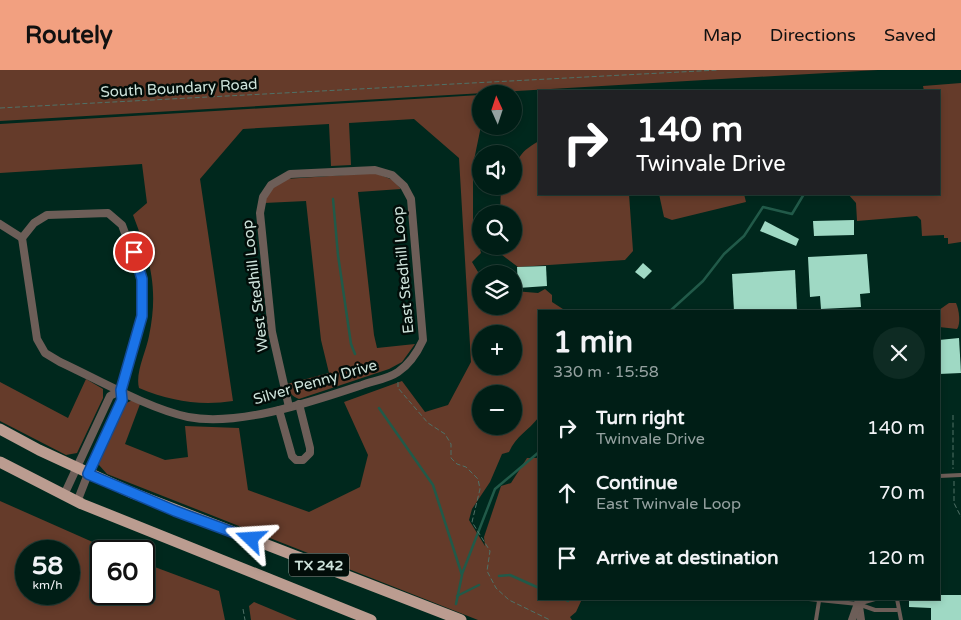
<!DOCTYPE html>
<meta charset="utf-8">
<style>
:root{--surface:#001e16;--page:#0e2b23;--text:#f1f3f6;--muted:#95a2a1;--line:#223c35;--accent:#f2a080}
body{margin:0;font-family:"Varela Round",sans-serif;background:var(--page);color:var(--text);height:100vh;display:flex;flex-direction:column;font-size:19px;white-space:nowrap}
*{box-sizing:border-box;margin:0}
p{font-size:16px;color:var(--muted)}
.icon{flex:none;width:28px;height:28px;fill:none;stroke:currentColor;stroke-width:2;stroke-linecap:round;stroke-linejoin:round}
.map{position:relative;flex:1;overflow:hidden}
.details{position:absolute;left:538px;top:240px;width:402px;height:290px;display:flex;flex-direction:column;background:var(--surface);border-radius:0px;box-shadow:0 2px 8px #0003,0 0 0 1px var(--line)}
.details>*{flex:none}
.guide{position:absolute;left:538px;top:20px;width:402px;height:105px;border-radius:0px;box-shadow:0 2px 8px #0003,0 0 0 1px var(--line);background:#202124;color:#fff;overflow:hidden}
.needle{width:32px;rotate:357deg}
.controls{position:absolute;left:472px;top:15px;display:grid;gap:10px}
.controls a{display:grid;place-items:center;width:50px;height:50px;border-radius:50%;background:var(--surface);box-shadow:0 2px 8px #0003,0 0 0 1px var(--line);font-size:25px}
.speed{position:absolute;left:15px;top:470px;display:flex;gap:10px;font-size:25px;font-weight:700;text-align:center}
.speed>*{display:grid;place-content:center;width:65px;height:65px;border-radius:50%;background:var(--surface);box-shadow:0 2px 8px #0003,0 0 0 1px var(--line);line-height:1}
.speed small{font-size:12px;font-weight:400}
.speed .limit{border:2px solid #111;border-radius:8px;background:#fff;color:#111}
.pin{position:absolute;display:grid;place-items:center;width:42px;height:42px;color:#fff;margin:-21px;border:2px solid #fff;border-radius:50%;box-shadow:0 1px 5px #0007}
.me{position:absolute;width:55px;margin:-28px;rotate:290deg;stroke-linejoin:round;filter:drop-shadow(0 0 4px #0008)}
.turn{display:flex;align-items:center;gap:18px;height:105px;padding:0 15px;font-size:22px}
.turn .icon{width:65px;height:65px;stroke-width:2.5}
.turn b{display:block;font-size:35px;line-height:42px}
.round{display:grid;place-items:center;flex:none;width:52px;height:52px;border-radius:26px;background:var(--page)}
.summary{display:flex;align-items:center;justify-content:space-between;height:85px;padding:0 15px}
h1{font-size:30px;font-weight:700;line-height:38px}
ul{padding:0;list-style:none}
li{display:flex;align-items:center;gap:15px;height:65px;padding:0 15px}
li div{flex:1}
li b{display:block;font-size:19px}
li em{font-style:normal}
header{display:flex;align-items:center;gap:30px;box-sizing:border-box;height:70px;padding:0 25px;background:var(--accent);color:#111}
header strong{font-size:24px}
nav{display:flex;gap:28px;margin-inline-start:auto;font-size:18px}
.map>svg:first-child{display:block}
</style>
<header>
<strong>Routely</strong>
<nav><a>Map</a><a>Directions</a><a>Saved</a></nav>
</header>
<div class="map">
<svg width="961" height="550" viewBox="0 0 961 550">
<rect width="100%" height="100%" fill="#00281d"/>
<g fill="#653b2a" fill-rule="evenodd">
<path d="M0,0h878l-878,51z"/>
<path d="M961,13v159l-13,2v-6h-4v-3l-22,1 -1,-16 -4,-4 -60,5 -1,-18 -8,-9h91v-103h-15l-1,-5z"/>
<path d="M480,25l1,31 -8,39v56l8,32 -9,9 9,15v29h33v-15l24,2 7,-4 7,6v7l14,9h-27v106c-11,14 -23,19 -30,35l-7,2 -12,28 -18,27 -3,11 16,26 -1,-9 17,-51 10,-3 16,-25h12v141h43l-6,13 -6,5 2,3h-94l-371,-146 -8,-9v-8l25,-53 9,-4 7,4 -15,40 40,16 23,-3 -3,-31 54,2 9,62 61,22 51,-25 8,-32 -24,-53 58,-21 23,31 23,-7 23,-43 -12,-204 -45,-39 -65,4 2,42 -20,1 -2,-42 -86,5 -43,50 33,222c-33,5 -63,0 -94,-13 -4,-15 7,-36 10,-52 10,-48 1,-77 -16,-121l14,-12 -5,-39 -142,9v-49zM481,264h33v32h-33zM481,324h33v32h-33z"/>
<path d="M539,71v53h90l4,57 -8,9 -107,7 -16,-12v-9h12v-32h-14l1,-27 13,-1c0,-23 3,-33 25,-45z"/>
<path d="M375,103l18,7 8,9 -43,3 16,143 3,13 38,-4 -13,18 -13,7 -90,30c-8,-3 -10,-7 -12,-15l42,-11 -8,-33 -15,-139 -42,2 7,-14 14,-10z"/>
<path d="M659,124h85l2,8 -74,18 -8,-3z"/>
<path d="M949,233h7c3,6 5,21 1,26l-18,-2v-17z"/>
<path d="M86,309l17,10v9l-26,55 -11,2 -66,-34v-39l68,36z"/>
<path d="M0,431l113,50h-12v43h43v-31l75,28 6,29h-225zM26,481h43v43h-43z"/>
<path d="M254,532l43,18h-46l-2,-14z"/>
</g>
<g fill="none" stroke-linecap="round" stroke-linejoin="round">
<g stroke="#215a49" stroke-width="2.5">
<path d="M333,129l5,56 13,89 4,10"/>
<path d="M670,241l33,-30 21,-27 20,-18 19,-29 29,7 12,-20"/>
<path d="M379,338l54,77 29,90 -6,29"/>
<path d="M462,504l33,-85 44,-37"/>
<path d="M499,506l11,-1 29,13"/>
<path d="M457,526l22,-11"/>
<path d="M564,529l4,2"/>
</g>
</g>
<g fill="#9fd9c4">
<path d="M854,150v15l-40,1 -1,-15z"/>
<path d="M765,151l34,18 -3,7 -36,-15z"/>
<path d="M867,184l3,39 -10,1 1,13 -40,2 -1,-13 -10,1 -2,-40z"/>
<path d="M643,193l9,8 -8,8 -9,-7z"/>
<path d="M546,196l1,20 -29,2 -1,-21z"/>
<path d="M795,200l2,41h-63l-2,-37z"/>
<path d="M959,268l2,35 -22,1v-34z"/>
<path d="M939,525h22v25h-30v-12l-22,-1v-8h30z"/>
</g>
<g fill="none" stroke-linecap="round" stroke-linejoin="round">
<g stroke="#507167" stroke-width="1" stroke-dasharray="5 2.5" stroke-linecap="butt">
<path d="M0,38l718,-38"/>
<path d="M398,312v6l30,35 17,11 6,10v14l6,6 9,3 12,12 2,10 -8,33 18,29 -3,20 9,17 13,12 41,20"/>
<path d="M953,345v54"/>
<path d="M954,411v22l7,14"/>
<path d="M243,539l2,11"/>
</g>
<g stroke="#6d5e58" stroke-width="4">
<path d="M939,406l22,-1"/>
<path d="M809,529l49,5 17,6h22"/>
<path d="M897,529l4,21"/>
<path d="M858,534l17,-5h22"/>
<path d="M816,550l3,-19"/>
</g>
<g stroke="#6d5e58" stroke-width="8">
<path d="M0,154l22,14"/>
<path d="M22,168l15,101 8,14 15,9c37,17 89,47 128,55 51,10 126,-16 174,-32 11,-4 26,-6 36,-13 12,-8 19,-19 25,-32l-12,-141 -7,-13 -12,-11 -17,-5 -85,4 -19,11 -8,12 -3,16 12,119 17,75"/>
<path d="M22,168l12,-15 13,-8 61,-2 14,12 20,54v37l-21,74 1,10 -29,61 -16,41"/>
<path d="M279,340l13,46 4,4h7l7,-7v-5l-11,-44"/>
<path d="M64,425l46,-99 11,-6"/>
<path d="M858,529l3,21"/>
<path d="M852,550l5,-14"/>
</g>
<g stroke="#bb9c90" stroke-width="11">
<path d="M0,359l39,21 91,42 331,128"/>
<path d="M0,392l82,42 289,116"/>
</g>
</g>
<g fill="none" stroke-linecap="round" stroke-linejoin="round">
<g stroke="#114b97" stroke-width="12">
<path id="route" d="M134,182l8,27v37l-21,74 1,10 -34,74 87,37 76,28"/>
</g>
<use href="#route" stroke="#1a73e8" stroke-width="9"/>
</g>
<g text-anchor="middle" stroke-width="5" stroke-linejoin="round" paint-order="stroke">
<rect fill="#020d09" stroke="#91a39c" stroke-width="1" x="289" y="483.5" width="60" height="23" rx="4"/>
<g font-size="14" font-weight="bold" fill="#cee3db">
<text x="319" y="500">TX 242</text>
</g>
<g font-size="15" fill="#cee3db" stroke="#020d09">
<text transform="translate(179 18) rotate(-3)" y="5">South Boundary Road</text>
<text transform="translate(403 200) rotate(-95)" y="5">East Stedhill Loop</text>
<text transform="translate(255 216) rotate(-97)" y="5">West Stedhill Loop</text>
<text transform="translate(315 312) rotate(-16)" y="5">Silver Penny Drive</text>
</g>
</g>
</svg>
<div class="controls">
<a><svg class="needle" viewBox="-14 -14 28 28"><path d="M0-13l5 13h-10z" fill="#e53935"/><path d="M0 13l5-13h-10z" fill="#95a2a1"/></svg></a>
<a><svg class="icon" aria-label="sound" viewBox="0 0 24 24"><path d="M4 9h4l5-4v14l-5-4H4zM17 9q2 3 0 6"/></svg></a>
<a><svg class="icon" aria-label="search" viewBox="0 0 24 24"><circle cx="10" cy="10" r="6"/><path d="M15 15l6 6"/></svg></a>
<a><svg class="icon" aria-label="layers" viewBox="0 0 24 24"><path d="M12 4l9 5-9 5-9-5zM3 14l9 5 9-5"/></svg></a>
<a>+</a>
<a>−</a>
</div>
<div class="speed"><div>58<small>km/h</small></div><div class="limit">60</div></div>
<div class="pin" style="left:134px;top:182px;background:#d93025"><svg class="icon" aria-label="arrive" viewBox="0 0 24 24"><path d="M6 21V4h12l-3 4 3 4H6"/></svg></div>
<svg class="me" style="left:251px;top:469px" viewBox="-20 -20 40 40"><path d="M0-17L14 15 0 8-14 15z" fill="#1a73e8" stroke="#fff" stroke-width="4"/></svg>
<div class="guide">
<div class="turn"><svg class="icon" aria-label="right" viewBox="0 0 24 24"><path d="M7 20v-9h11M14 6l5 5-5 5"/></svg><div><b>140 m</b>Twinvale Drive</div></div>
</div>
<section class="details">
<div class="summary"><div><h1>1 min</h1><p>330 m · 15:58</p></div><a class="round"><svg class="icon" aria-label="close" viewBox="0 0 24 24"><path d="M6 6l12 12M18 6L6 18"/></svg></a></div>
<ul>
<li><svg class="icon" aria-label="right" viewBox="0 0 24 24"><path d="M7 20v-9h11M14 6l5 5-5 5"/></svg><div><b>Turn right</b><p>Twinvale Drive</p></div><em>140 m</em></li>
<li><svg class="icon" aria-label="ahead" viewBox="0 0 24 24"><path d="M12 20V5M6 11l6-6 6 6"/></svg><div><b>Continue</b><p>East Twinvale Loop</p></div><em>70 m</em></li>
<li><svg class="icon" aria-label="arrive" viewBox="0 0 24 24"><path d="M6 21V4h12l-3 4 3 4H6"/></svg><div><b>Arrive at destination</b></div><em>120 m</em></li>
</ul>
</section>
</div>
